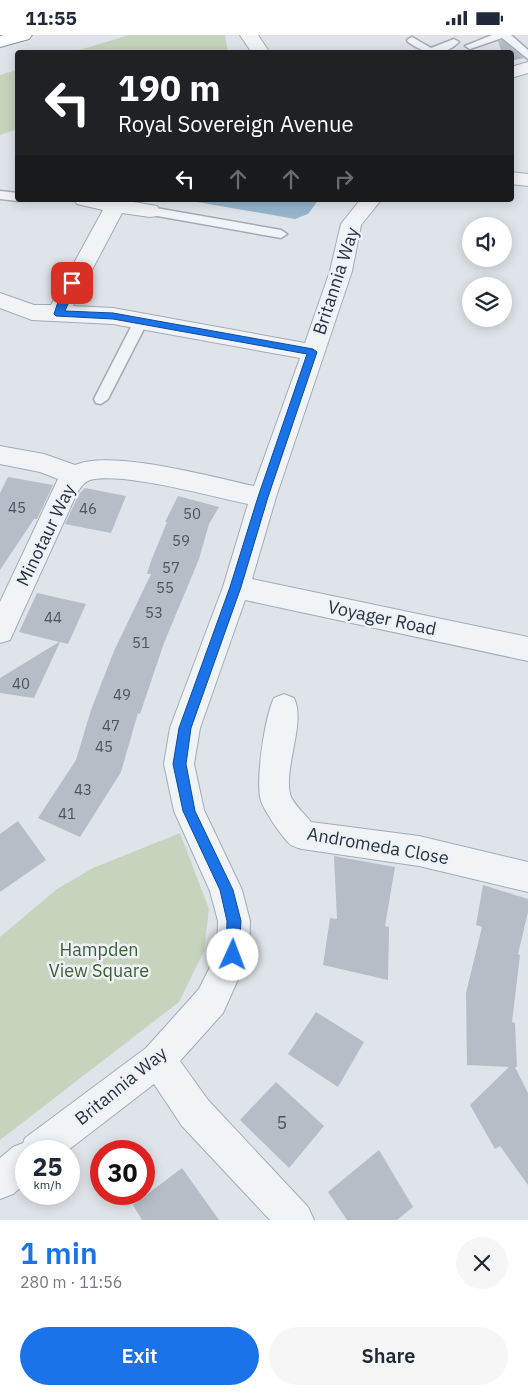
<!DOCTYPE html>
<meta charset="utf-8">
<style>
:root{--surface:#fff;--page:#f6f6f7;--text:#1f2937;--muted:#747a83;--accent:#1a73e8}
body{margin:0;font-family:"IBM Plex Sans",sans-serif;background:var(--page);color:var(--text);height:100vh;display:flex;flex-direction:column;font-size:19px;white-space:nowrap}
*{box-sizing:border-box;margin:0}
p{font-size:16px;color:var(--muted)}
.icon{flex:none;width:28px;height:28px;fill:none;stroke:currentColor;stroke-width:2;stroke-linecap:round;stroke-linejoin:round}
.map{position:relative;height:1185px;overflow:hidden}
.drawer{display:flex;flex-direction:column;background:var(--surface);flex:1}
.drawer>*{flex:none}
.guide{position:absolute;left:15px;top:15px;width:499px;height:152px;border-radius:5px;box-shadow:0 2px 12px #0003;background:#202124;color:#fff;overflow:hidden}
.fabs{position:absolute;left:462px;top:182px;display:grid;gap:10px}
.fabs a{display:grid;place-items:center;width:50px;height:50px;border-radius:50%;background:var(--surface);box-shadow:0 2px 12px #0003;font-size:25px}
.speed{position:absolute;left:15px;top:1105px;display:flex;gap:10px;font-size:25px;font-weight:700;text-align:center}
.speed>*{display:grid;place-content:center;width:65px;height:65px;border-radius:50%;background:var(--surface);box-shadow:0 2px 12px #0003;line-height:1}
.speed small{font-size:12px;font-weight:400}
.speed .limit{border:8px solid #d22;background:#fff;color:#111}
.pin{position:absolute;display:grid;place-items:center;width:42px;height:42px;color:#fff;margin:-21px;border-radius:10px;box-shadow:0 2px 8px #0006}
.me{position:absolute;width:55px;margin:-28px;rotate:2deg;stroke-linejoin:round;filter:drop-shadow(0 0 4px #0008)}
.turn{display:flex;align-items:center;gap:18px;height:105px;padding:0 20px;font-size:22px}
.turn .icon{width:65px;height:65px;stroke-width:2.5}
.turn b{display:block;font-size:35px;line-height:42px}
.lanes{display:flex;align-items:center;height:48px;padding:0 20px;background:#0003;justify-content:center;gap:25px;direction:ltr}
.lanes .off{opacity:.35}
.round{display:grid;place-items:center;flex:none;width:52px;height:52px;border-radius:26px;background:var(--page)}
.headline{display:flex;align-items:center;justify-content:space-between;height:85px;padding:0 20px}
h1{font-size:30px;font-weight:600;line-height:38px;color:var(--accent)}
.action{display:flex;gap:10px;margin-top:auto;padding:10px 20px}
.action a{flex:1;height:58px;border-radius:30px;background:var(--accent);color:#fff;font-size:20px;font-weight:600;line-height:58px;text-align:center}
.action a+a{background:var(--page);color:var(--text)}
.status{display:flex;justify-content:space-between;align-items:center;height:35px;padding:0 25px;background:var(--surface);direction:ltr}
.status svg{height:14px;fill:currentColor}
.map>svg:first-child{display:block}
</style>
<div class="status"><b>11:55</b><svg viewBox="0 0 49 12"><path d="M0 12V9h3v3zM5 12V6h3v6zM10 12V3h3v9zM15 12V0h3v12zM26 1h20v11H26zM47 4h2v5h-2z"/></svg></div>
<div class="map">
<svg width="528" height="1185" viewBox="0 0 528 1185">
<rect width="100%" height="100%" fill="#dee4e9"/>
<g fill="#c6d4be">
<path d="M129,0h96l3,17h-155z"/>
<path d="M17,35v59l-17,6v-60z"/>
<path d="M180,798l29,76 -5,42 -25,51 -179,138v-203l57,-48 36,-21z"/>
</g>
<path fill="#95b5cd" d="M186,165h131v2l-9,12 -13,5z"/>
<g fill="#b5bdc7">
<path d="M502,5l22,18 -13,3v-8h-9l-4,-12z"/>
<path d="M8,442l45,8 -16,34h-3l-34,51v-77z"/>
<path d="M85,453l41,8 -15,37 -46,-9 14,-30z"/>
<path d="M178,461l41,11 -10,17 -10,35 -35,84 -24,71 -2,-1 -17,59 -41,65 -42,-19 38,-58 15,-50 23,-59 37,-77h-4l4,-13 16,-39h-2z"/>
<path d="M37,558l49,11 -18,40 -8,-2 -26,56 -34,-5v-15l59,-36 -40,-10z"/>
<path d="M18,786l28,39 -46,32v-58z"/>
<path d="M334,821l61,11 -10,59 4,1 -1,53 -65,-15 7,-47 7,1z"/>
<path d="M483,850l45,14v13l-10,42 2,1 -8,67 3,1 2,44h-2l13,26v92l-28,-39 -5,3 -25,-44 39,-38 -42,-2 -1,-72 16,-66 -6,-2z"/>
<path d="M316,977l48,30 -26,45 -50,-33z"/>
<path d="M276,1047l48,44 -35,42 -49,-48z"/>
<path d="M379,1115l34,57 -16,13h-50l-19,-28z"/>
<path d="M182,1133l37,52h-77l-9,-15z"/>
</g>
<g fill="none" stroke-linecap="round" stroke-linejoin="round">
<g stroke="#a3abb4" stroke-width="3">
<g id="lane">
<path d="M492,0h19l17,15v9l-26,-21 -32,11 -5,-3z"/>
<path d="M412,2l19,11 23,-9 5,3c-16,16 -34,12 -51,0l-1,-2z"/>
<path d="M0,156l18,2v7h3l-3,1 -18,-2z"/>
<path d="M150,172l131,23 6,4 -6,4 -135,-24 -2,-3z"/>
<path d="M141,281l7,5 -40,78 -7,5 -5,-1 -2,-4 40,-78z"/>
</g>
</g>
<g stroke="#a3abb4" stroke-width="2">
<g id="street">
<path d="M240,0h18l12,18h-18z"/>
<path d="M528,27v11l-17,5v-11z"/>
<path d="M511,137l17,2v12l-17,-2z"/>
<path d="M74,165h48l35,6 3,5 -3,5 -7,1 -28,-4 -49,93 40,2 192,35 25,-72 11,-47 19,-24h21l-20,25 -9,46 -76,226 -24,82 276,58v24l-283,-61 -45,128 -6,36 10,46 38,80 8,31 -1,34 -26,58 -43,48 28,39 100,107 6,13h-44l-88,-94 -28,-42 -87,67h-41v32l-13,11 -13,5v-41l13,-11 10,-4 2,-5 121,-90 53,-59 18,-36 1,-32 -8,-30 -36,-80 -10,-47 6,-36 53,-141 25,-83c-34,-7 -128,-33 -158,-24 -6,2 -9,7 -13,13l-67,147 -10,3v-41l58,-123 -18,-7 -40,-8v-18l44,8 31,11c36,-16 137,12 179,21l46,-128 -187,-34 -81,-4 -32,-12v-15l34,12h17l52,-95 -26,-6z"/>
<path d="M284,659l10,4c12,25 -10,67 -4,96 2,9 15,20 21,28l108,14 109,26v30l-109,-26 -117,-17c-3,-1 -8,-2 -11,-4 -8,-6 -27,-35 -30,-44 -6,-19 4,-85 13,-103z"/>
</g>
</g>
<g stroke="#8492a1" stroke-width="2">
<path id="highway" d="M4,0h28l-3,4 -29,8v-11z"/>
</g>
<use href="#lane" fill="#f1f4f7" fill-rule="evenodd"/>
<use href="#street" fill="#f1f4f7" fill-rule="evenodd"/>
<use href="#highway" fill="#fff" fill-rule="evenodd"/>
</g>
<path fill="#1a73e8" stroke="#114b97" d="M72,245l5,3 -12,28 48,2 200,36 4,3 -49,145 -27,90 -50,141 -5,36 9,47 38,79 8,31 -2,34 -2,5 -4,2 -5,-2 -2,-5 1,-34 -7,-31 -37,-79 -10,-47 6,-36 51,-141 28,-90 49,-143 -194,-35 -57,-3 -2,-2 5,-15 10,-18z"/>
<g text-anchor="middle" stroke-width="5" stroke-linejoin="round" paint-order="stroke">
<g font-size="15" fill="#4a5563">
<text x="17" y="478">45</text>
<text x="88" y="479">46</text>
<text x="192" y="484">50</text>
<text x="181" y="511">59</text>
<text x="171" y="538">57</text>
<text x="165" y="558">55</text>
<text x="154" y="583">53</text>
<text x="53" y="588">44</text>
<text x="141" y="613">51</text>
<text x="21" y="654">40</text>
<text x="122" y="665">49</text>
<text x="111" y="696">47</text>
<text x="104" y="717">45</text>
<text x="83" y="760">43</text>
<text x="67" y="784">41</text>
</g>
<g font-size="18" fill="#263242" stroke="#eef2f7">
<text transform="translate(336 246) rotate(-72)" y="6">Britannia Way</text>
<text transform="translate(46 500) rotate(-64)" y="6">Minotaur Way</text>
<text transform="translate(382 583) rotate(12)" y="6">Voyager Road</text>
<text transform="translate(378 811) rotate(10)" y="6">Andromeda Close</text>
<text transform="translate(121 1051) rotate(-39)" y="6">Britannia Way</text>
</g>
<g font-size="18" fill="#3e5f32" stroke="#eef2f7">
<text x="99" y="921">Hampden<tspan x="99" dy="21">View Square</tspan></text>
</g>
<g font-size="18" fill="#4a5563">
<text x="282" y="1094">5</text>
</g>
</g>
</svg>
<div class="fabs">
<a><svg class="icon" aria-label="sound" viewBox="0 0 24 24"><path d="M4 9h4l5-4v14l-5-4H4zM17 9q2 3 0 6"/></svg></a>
<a><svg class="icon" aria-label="layers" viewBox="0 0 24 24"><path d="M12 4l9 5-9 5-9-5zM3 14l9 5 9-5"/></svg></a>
</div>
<div class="speed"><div>25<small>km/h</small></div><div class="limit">30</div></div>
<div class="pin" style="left:72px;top:248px;background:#d93025"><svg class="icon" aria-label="arrive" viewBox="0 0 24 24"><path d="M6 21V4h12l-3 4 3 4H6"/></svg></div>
<svg class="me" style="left:233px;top:920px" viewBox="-20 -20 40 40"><circle r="19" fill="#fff"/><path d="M0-13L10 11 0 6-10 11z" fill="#1a73e8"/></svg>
<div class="guide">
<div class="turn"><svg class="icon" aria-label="left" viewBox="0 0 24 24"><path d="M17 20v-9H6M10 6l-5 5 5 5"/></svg><div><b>190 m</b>Royal Sovereign Avenue</div></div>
<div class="lanes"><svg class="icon" aria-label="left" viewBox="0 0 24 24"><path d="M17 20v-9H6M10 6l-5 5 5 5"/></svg><svg class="icon off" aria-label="ahead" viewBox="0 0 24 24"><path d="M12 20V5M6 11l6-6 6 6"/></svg><svg class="icon off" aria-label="ahead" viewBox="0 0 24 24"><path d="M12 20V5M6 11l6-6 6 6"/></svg><svg class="icon off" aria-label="right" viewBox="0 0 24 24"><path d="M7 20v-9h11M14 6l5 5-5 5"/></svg></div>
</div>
</div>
<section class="drawer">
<div class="headline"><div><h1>1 min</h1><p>280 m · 11:56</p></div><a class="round"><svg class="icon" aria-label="close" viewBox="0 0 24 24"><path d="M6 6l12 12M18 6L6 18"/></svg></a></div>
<div class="action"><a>Exit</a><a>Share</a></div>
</section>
